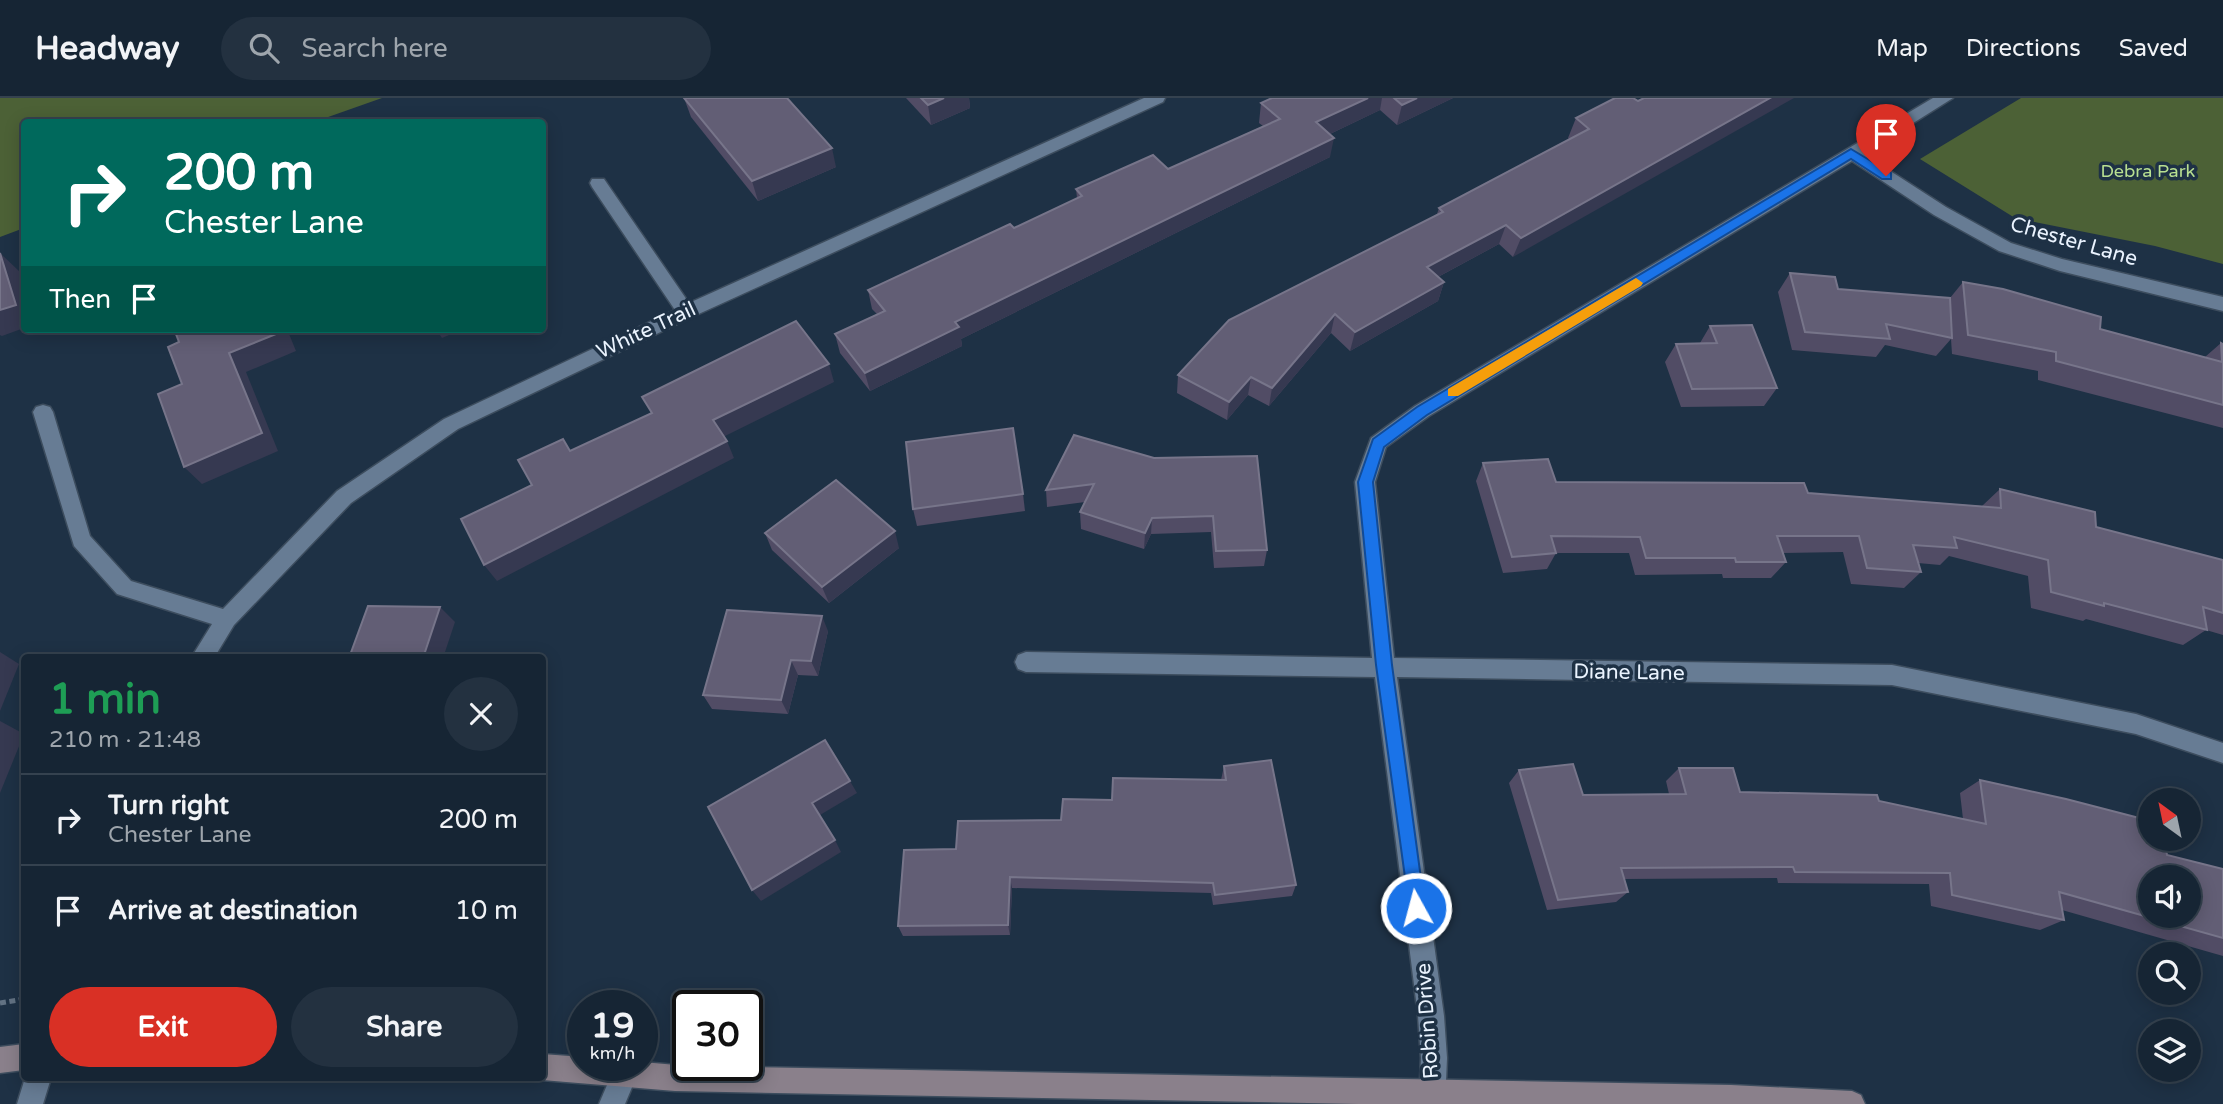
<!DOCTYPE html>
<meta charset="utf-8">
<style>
:root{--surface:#162534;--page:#233140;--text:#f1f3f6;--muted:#9ea5ac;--line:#35424f;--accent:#d93025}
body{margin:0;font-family:"Varela Round",sans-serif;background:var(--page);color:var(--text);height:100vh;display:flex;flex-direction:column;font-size:26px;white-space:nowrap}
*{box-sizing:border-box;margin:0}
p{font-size:23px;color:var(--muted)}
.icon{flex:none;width:38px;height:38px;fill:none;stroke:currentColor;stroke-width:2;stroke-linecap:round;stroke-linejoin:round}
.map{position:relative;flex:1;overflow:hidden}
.side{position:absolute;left:21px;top:556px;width:525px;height:427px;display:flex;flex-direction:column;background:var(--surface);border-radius:7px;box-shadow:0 4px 18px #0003,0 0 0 2px var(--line)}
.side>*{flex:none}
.top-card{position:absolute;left:21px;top:21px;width:525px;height:214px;border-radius:7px;box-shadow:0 4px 18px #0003,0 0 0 2px var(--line);background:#00695c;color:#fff;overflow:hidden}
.needle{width:46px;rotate:327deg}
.buttons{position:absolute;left:2138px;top:690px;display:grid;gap:14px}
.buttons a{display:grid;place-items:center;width:63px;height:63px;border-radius:50%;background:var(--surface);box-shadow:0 4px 18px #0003,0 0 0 2px var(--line);font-size:35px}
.speed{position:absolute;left:567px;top:892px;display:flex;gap:14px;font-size:35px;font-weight:700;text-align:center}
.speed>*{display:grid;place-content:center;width:91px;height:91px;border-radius:50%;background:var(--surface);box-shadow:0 4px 18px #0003,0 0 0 2px var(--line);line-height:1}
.speed small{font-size:18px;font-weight:400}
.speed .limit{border:4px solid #111;border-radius:10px;background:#fff;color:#111}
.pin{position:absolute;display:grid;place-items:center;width:60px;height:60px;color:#fff;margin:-72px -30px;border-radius:50% 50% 50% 0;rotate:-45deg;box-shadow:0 0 7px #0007}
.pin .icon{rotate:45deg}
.me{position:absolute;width:77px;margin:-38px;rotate:353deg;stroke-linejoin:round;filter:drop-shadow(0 0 5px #0008)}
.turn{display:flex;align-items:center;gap:24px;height:147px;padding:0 28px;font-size:32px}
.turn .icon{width:91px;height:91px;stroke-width:2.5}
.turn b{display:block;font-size:49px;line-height:60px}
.then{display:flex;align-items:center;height:66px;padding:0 28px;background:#0003;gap:14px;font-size:26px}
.round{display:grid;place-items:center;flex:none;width:74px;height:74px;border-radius:37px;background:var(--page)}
.head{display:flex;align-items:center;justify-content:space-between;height:119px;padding:0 28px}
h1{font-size:42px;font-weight:700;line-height:52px;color:#1e9e55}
.button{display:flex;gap:14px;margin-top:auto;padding:14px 28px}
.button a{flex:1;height:80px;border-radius:42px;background:var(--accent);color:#fff;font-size:28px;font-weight:700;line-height:80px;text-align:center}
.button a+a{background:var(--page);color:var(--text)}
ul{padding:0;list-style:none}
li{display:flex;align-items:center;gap:21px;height:91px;padding:0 28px;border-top:2px solid var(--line)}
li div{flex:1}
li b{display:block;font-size:26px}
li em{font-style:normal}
header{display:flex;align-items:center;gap:42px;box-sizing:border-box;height:98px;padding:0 35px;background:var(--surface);border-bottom:2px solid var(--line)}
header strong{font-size:33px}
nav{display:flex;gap:38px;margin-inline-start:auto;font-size:24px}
.search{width:490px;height:63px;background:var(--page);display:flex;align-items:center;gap:18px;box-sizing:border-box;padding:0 24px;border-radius:38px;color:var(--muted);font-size:26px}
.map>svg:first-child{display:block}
</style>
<header>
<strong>Headway</strong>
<div class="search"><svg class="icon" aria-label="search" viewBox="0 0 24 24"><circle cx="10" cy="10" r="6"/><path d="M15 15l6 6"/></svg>Search here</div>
<nav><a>Map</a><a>Directions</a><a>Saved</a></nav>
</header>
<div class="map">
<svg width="2223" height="1006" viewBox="0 0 2223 1006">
<rect width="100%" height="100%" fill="#1e3145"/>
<g fill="#4c6136">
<path d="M0,0h382l-68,24h-290v106l-24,9z"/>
<path d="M2021,0h202v166l-68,-18 -140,-28 -95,-59z"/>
</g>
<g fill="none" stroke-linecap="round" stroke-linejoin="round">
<g stroke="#3d4d5e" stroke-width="3">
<g id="street">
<path d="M1144,0h21l-2,4 -471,215 -234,112 -107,74 -117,122 -20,33h-23l21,-34 -95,-30 -43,-48 -41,-134 3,-5 7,-2 7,2 3,5 37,124 41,45 92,28 114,-118 107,-72 231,-109 -83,-123 -2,-4 2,-4h12l85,124z"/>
<path d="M1933,0h20l-89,56 82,53 65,36 51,16 161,38v14l-163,-40 -61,-20 -65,-36 -82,-54 -423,255 -43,31 -11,35 19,176 498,7 244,49 87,29v20l-87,-29 -244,-49 -495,-8 47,339 3,42 -2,46h-26l2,-46 -3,-42 -43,-339 -349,-5 -8,-3 -3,-7 3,-7 8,-3 346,6 -17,-176 16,-44 44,-32z"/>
<path d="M615,968h20l3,7 -13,31h-26z"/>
<path d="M25,980h26l-8,26h-26z"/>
</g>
</g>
<g stroke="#3d4d5e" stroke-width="3">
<g id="secondary">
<path d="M24,946v26l-24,3v-26z"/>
<path d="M542,956l41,3v9h59v-4l46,4 1043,19 121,6 9,4 4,9h-507l-683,-13 -133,-11 -5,-2h5z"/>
</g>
</g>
<path stroke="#627283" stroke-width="5" stroke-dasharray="6 3.5" stroke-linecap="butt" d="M0,905l24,-4"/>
<use href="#street" fill="#677c94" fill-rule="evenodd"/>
<use href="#secondary" fill="#8a808b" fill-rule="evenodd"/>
</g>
<g fill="#514c65">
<path d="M684,0l152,69 -78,34 -67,-84z"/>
<path d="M906,0h63l1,10 -39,17z"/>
<path d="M1272,0h181l-56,27 -17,-15 -50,24v23l-369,182 1,7 -92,45 -30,-38 -5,-19 42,-20 -5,-5 -4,-19 146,-62 63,-30 -1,-9 92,-20 95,-43 -4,-3 2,-20z"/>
<path d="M1615,0l-102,159 -14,-13 -61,33 6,5 -6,19 -88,50 -19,-18 -62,73 -21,-11 -21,25 -50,-27 1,-18 259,-161 2,-6 130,-69 -1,-1 8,-20z"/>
<path d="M1790,175l48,16 112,9 13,-16 137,47 105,28 16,-14 2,1v84l-185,-48v-9l-86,-17 -1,-15 -15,17 -51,-11 -9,12 -84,-7 -14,-58z"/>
<path d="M1710,228l67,62 -13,18 -83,1 -16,-45 11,-18 24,-1z"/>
<path d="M1154,360l113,92 -3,16 -50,2 -3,-36 -60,2 -7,15 -63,-20 -1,-17 5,-10 -38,5 -1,-17z"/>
<path d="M1483,365l73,19 252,11 174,13 18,-17 96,38 127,33v75l-17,-5 -23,15 -97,-26 -3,2 -52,-13 -3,-32 -79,-20 -9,9 -22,-2 3,9 -17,16 -53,-4 -8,-32 -60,1 3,9 -15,16h-48l-1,-4 -87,1 -6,-22h-73l-9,16 -44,4 -27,-92z"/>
<path d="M1023,396l2,17 -108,15 -4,-17z"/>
<path d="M765,435l134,15 -70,55 -57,-53z"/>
<path d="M828,533l-10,45 -20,-1 -10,39 -76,-5 -9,-14z"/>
<path d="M1224,668l72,119 -4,11 -79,9 -2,-12 -199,-5 -2,47 -107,1 -5,-10 58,-77 105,-29 51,-20 109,-20z"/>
<path d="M1679,670l61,24 139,9 84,18 -3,-26 20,-13 187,75 56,14v87l-161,-46 2,10 -24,10 -109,-24 -2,-22 -151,-1 -1,-5 -153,1 4,13 -12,10 -69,8 -38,-127 10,-13 64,25 86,-1 -3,-13z"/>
</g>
<g fill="#363951">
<path d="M944,0h25l1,10 -39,17 -3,-20z"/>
<path d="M1368,0h14l-2,12 -67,32 3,-20z"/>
<path d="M1417,0h36l-56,27 5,-20z"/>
<path d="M1770,0h24l-281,159 8,-19z"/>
<path d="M1334,40l-4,19 -369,182 1,7 -92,45 -5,-18 90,-51z"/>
<path d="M832,50l4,19 -78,34 -6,-20z"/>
<path d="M1506,127l-7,19 -78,42 6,-19z"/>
<path d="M0,155l20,19 4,15v41l-22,8 -2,-1z"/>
<path d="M1444,184l-6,19 -88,50 5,-19z"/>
<path d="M1335,216l-4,19 -62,73 3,-18z"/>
<path d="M279,231h8l9,22 -50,21 32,79 -76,33 -18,-17 45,-114z"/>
<path d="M436,231h27l-21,9z"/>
<path d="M829,266l5,18 -113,56 -8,-18z"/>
<path d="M1251,279l-3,18 -21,25 2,-18z"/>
<path d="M727,343l7,17 -237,123 -13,-16z"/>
<path d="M1152,420l-1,16 -7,15 1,-16z"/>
<path d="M895,433l4,17 -70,55 -7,-16z"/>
<path d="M440,509l15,15 -12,36h-20z"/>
<path d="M822,518l6,15 -10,45 -7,-15z"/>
<path d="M0,554l19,12 -19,47z"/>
<path d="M791,562l7,15 -10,39 -7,-14z"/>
<path d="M0,623l24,13 -24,59z"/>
<path d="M850,683l7,12 -37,22 -8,-12z"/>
<path d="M835,742l6,12 -80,49 -9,-11z"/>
<path d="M1010,779l2,11 -2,47 -2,-10z"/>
</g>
<g fill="#625e75" stroke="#77758a" stroke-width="2" fill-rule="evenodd">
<path d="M684,0h103l45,50 -80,33z"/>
<path d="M921,0h23l-16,7z"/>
<path d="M1272,0h96l-52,24 18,16 -379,184 4,5 -94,46 -30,-39 50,-23 -17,-21 142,-66 4,4 68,-32 -6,-7 77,-34 15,14 112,-50 -19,-16z"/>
<path d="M1394,0h23l-15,7z"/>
<path d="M1615,0h18l5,3 6,-3h126l-249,140 -15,-13 -79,42 17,15 -89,50 -20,-18 -63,74 -21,-11 -22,25 -51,-27 51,-55 214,-108 -4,-4 150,-79 -13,-11z"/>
<path d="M0,155l16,52 -16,5z"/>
<path d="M1790,175l45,4 3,12 112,9 2,40 -66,-14 4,15 -85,-7z"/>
<path d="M1963,184l40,7 98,28 -1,12 122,33 -1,-19 2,1v61l-167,-44v-9l-88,-17z"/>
<path d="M796,223l33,43 -116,56 14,21 -243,124 -23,-46 71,-34 -14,-25 45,-21 7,12 82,-38 -10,-16z"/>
<path d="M1752,227l25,63 -85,1 -16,-45 41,-1 -7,-17z"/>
<path d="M174,231h105l2,3 -52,21 33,80 -78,34 -26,-73 24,-10 -14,-37 11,-5z"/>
<path d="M1013,330l10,66 -110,15 -7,-67z"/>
<path d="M1074,337l80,23 103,-2 10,94 -51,1 -3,-35 -61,2 -7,15 -65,-21 14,-28 -48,6z"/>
<path d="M1548,361l8,23 248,1 4,10 193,15 -1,-19 95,23 1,15 127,33v53l-20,-6 4,23 -103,-27v3l-53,-14 -3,-32 -94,-23 3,11 -44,-3 8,27 -54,-4 -8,-32h-82l9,26h-50l-1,-4h-89l-6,-21 -89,-1 5,17 -44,4 -29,-94z"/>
<path d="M836,382l59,51 -73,56 -57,-54z"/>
<path d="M368,508l72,1 -17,51h-74z"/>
<path d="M727,512l95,6 -11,45 -20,-1 -10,40 -78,-5z"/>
<path d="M825,642l25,41 -38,22 23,37 -83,50 -44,-83z"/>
<path d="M1271,662l25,125 -81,10 -2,-12 -203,-6 -2,48 -110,1 6,-76 52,-1 2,-28 103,-1 2,-21 49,1 1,-22 113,2 -2,-14z"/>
<path d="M1573,666l10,31 103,-1 -7,-26h54l7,24 137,3 2,6 107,23 -6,-44 86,19 85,22v17h13l3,17 56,14v69l-164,-46 5,28 -112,-25 -2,-22 -155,-1 -2,-5 -172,1 7,24 -70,8 -39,-130zM2151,779h38v38h-38z"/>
</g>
<path fill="#1a73e8" stroke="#114b97" stroke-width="2" d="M1851,51l40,24v6h-9l-31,-20 -424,256 -43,32 -11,35 19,183 33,243 -2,6 -7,3 -6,-3 -34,-249 -18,-183 15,-43 44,-32z"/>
<path fill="#f59e0b" d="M1636,180l7,5 -2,3 -183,110h-10v-7z"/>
<g text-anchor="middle" stroke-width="7" stroke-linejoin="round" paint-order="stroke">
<g font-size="18" fill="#b8df91" stroke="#1e3145">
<text x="2148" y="79">Debra Park</text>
</g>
<g font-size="21" fill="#eaf3fe" stroke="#1e3145">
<text transform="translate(2074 143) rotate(16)" y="7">Chester Lane</text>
<text transform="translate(646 232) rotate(-25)" y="7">White Trail</text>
<text transform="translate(1629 574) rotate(1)" y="7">Diane Lane</text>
<text transform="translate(1427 923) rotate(-94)" y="7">Robin Drive</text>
</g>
</g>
</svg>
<div class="buttons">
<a><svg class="needle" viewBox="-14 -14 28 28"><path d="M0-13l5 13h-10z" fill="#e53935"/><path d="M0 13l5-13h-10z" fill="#9ea5ac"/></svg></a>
<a><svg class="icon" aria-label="sound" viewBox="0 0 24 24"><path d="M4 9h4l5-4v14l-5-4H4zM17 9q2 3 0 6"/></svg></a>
<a><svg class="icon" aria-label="search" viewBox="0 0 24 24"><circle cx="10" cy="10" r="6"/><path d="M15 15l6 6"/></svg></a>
<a><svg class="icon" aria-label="layers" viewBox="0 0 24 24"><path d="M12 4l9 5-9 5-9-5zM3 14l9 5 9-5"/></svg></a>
</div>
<div class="speed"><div>19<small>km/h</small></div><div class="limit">30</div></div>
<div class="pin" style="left:1886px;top:78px;background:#d93025"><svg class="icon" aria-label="arrive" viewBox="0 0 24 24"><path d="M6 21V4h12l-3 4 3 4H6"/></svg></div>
<svg class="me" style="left:1416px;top:810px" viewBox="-20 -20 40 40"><circle r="17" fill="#1a73e8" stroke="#fff" stroke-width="3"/><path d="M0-11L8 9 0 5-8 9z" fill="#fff"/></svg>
<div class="top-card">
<div class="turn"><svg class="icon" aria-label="right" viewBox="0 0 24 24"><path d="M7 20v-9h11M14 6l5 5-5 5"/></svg><div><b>200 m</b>Chester Lane</div></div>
<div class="then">Then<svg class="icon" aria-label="arrive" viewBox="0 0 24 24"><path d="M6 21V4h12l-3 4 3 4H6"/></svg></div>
</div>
<section class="side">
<div class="head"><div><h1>1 min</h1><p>210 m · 21:48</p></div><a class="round"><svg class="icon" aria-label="close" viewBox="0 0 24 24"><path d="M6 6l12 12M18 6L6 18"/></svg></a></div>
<ul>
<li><svg class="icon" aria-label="right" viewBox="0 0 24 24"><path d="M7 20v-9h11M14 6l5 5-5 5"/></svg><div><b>Turn right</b><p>Chester Lane</p></div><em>200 m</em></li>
<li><svg class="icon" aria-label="arrive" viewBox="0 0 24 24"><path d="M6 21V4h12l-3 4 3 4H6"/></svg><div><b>Arrive at destination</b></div><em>10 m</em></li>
</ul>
<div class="button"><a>Exit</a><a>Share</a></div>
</section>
</div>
